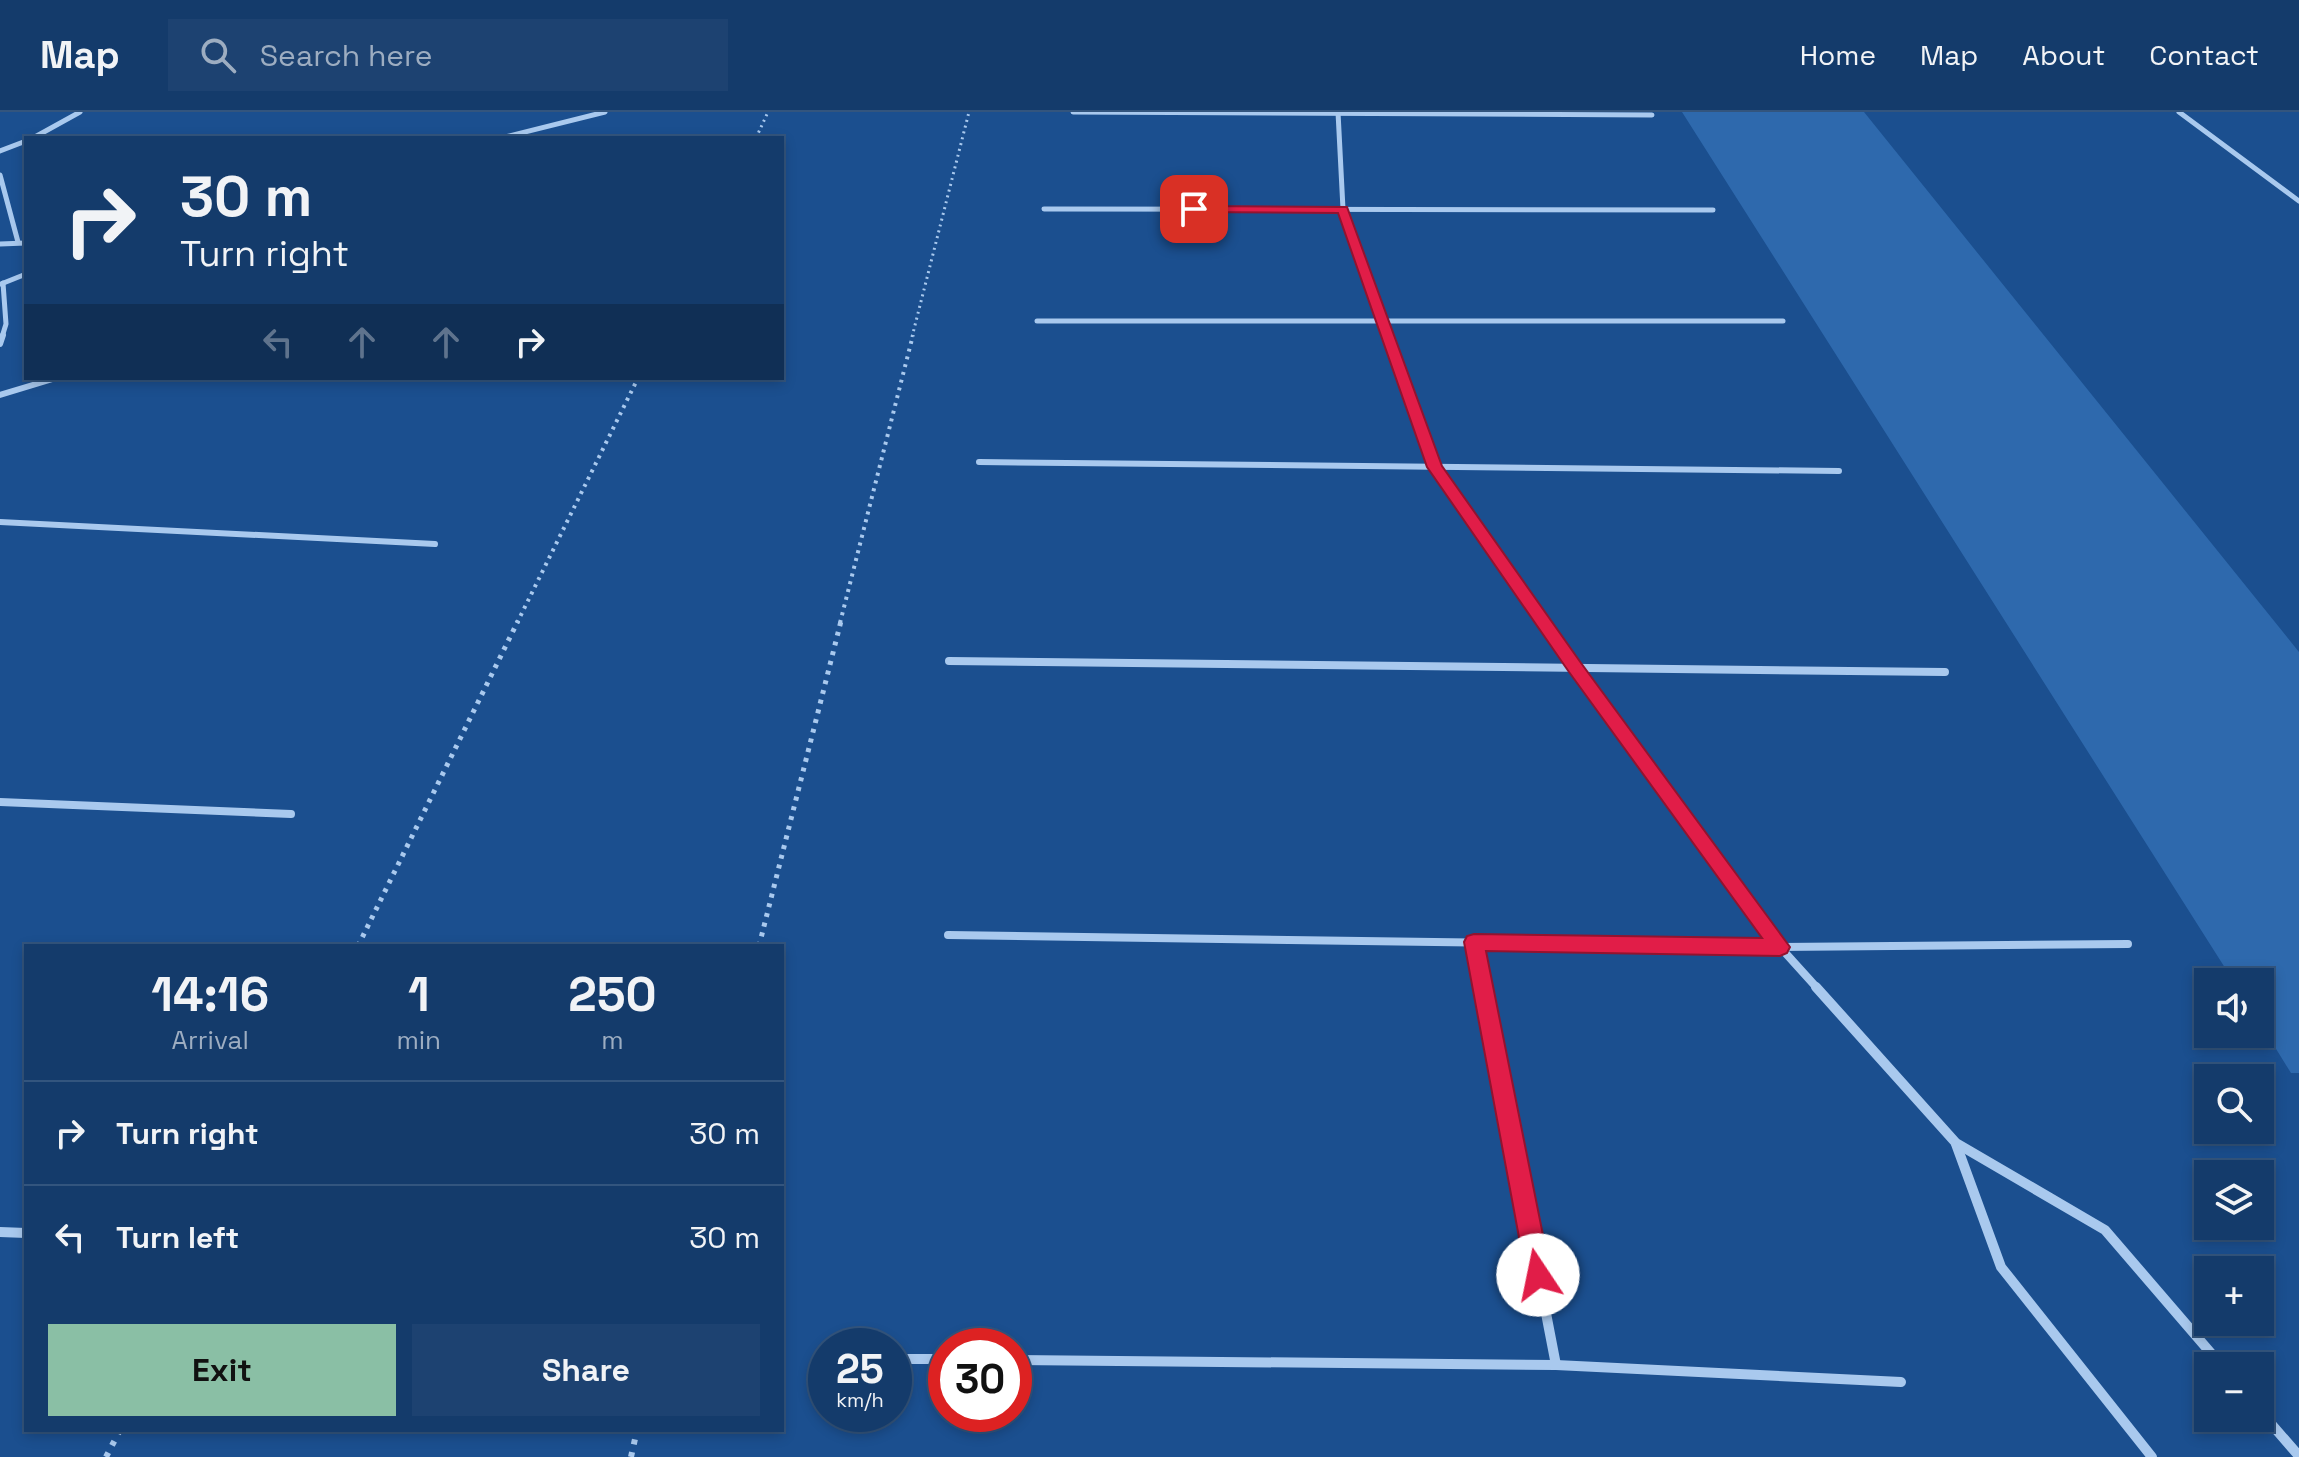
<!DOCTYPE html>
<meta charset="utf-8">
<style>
:root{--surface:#143b6b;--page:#1d4271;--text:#f1f3f6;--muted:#9dadc1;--line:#33557e;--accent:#8abfa5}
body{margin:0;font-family:"Space Grotesk",sans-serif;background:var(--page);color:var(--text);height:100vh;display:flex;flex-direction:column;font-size:30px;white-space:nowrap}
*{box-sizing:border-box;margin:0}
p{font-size:26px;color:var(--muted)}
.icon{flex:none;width:44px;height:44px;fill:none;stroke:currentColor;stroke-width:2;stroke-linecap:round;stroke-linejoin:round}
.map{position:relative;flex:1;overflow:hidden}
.sheet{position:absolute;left:24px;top:832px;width:760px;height:488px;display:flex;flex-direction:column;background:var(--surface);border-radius:0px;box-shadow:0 4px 12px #0003,0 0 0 2px var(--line)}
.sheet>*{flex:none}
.banner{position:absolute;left:24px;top:24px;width:760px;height:244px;border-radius:0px;box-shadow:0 4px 12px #0003,0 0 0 2px var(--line);background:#143b6b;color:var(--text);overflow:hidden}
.fabs{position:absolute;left:2194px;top:856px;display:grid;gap:16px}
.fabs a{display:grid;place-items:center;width:80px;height:80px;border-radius:0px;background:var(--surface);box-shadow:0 4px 12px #0003,0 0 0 2px var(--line);font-size:40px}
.speed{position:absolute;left:808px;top:1216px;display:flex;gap:16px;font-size:40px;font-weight:700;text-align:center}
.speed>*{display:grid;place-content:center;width:104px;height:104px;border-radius:50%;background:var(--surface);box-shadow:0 4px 12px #0003,0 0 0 2px var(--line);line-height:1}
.speed small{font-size:20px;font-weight:400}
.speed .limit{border:12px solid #d22;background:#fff;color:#111}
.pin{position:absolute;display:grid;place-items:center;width:68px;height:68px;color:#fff;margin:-34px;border-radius:16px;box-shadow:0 4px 12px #0006}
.me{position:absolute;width:88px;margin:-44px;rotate:349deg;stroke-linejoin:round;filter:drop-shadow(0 0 6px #0008)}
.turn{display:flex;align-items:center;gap:28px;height:168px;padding:0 24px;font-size:36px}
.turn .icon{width:104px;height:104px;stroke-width:2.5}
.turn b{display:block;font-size:56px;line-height:68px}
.lanes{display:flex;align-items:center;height:76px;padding:0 24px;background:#0003;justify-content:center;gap:40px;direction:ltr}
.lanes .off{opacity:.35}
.eta{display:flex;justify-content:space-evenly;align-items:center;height:136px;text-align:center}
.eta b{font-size:48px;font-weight:600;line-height:56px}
.primary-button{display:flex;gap:16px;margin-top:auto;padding:16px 24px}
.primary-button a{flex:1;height:92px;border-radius:0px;background:var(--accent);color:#111;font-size:32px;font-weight:600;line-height:92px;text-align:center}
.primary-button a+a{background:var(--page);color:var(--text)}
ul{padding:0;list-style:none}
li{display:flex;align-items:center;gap:24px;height:104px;padding:0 24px;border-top:2px solid var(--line)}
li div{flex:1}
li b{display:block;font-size:30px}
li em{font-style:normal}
header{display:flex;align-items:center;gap:48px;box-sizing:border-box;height:112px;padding:0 40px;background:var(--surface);border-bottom:2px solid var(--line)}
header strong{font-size:38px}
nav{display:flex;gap:44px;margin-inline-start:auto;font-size:28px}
.search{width:560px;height:72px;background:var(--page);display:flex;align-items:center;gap:20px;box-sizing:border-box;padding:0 28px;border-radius:0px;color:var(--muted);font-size:30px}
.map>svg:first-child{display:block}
</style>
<header>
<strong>Map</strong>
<div class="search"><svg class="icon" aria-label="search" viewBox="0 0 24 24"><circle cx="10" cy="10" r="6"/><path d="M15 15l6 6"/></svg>Search here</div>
<nav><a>Home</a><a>Map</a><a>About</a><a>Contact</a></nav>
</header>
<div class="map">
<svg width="2299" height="1345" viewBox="0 0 2299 1345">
<rect width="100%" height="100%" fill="#1b4f8f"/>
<path fill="#2e69ad" d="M1682,0h182l435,540v421h-8l-31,-50v-41h-26z"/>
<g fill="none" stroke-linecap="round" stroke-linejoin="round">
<g stroke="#a9c9ee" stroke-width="3" stroke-dasharray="2 4" stroke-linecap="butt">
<path d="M756,26l12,-26"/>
<path d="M912,225l57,-225"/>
</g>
<g stroke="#a9c9ee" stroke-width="4" stroke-dasharray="3 5" stroke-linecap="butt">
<path d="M517,511l121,-245"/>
<path d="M840,511l73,-288"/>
</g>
<g stroke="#a9c9ee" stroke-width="5" stroke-dasharray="4 6" stroke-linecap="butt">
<path d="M358,834l160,-325"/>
<path d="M759,834l82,-325"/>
</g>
<g stroke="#a9c9ee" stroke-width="6" stroke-dasharray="5 8" stroke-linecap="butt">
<path d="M106,1345l14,-27"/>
<path d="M631,1345l6,-27"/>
</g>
<g stroke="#a9c9ee" stroke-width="5">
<path d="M1073,0l579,3"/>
<path d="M1338,0l5,97 46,128"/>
<path d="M2179,0l120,89"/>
<path d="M33,26l47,-26"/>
<path d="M501,26l104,-26"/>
<path d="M0,39l26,-10"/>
<path d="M0,63l18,67"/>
<path d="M1044,97l669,1"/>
<path d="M0,132l26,-1"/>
<path d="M1,172l25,-10"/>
<path d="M1037,209h746"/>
<path d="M2,225l4,-13 -3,-41"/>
</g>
<g stroke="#a9c9ee" stroke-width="6">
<path d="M1388,223l47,132 109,156"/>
<path d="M0,232l3,-9"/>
<path d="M0,283l56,-17"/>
<path d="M979,350l860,9"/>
<path d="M0,410l435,22"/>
</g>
<g stroke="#a9c9ee" stroke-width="8">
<path d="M1543,509l237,326 38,42"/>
<path d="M949,549l996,11"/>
<path d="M0,690l291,12"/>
<path d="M948,823l832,12 348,-3"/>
<path d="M1474,830l9,47"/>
</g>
<g stroke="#a9c9ee" stroke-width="10">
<path d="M1483,875l73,378"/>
<path d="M1816,875l140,156 149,87 117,136"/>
<path d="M1956,1032l45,123 151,190"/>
<path d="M0,1120l26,1"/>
<path d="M898,1247h48"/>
<path d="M1014,1248l542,5 345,17"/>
<path d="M2260,1299l39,45"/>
</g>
</g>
<path fill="#e11d48" stroke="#92132f" stroke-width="2" d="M1194,94l153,1 95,259 139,197 209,284 -3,6 -7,3 -294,-5 65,324 -4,8 -9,4 -8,-4 -4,-8 -62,-333 3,-6 7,-2 288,4 -193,-266 -142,-205 -89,-254 -148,-1 -2,-3z"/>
</svg>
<div class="fabs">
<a><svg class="icon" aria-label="sound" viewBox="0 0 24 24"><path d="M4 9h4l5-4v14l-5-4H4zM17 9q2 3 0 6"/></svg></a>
<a><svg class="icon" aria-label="search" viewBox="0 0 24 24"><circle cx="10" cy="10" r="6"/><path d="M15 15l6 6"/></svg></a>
<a><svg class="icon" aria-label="layers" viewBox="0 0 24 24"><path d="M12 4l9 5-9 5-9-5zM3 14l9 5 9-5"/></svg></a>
<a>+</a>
<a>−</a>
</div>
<div class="speed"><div>25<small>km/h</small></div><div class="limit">30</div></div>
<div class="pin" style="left:1194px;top:97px;background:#d93025"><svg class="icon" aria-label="arrive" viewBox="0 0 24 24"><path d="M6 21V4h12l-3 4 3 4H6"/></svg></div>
<svg class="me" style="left:1538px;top:1163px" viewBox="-20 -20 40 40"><circle r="19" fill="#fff"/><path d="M0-13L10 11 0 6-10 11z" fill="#e11d48"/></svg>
<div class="banner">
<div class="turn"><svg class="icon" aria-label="right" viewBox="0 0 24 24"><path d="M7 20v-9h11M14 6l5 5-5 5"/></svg><div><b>30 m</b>Turn right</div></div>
<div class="lanes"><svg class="icon off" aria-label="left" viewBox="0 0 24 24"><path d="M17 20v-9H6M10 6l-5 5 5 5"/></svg><svg class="icon off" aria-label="ahead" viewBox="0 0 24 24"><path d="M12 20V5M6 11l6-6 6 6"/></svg><svg class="icon off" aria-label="ahead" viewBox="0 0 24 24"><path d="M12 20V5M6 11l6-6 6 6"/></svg><svg class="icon" aria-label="right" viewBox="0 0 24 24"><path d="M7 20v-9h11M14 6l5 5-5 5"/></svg></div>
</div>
<section class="sheet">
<div class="eta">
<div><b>14:16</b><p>Arrival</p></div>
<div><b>1</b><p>min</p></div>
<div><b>250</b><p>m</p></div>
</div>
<ul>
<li><svg class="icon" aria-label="right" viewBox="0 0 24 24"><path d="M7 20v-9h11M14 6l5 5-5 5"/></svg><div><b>Turn right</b></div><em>30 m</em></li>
<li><svg class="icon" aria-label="left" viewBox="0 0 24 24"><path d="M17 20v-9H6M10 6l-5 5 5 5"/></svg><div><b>Turn left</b></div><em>30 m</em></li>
</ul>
<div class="primary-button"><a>Exit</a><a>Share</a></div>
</section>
</div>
